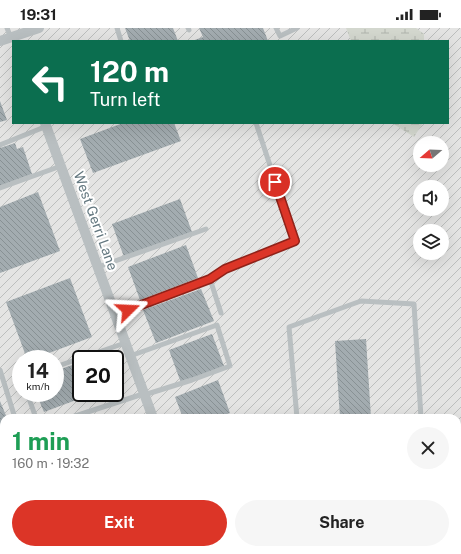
<!DOCTYPE html>
<meta charset="utf-8">
<style>
:root{--surface:#fff;--page:#f6f6f6;--text:#222;--muted:#767676;--accent:#dc3527}
body{margin:0;font-family:"Public Sans",sans-serif;background:var(--page);color:var(--text);height:100vh;display:flex;flex-direction:column;font-size:15px;white-space:nowrap}
*{box-sizing:border-box;margin:0}
p{font-size:13px;color:var(--muted)}
.icon{flex:none;width:22px;height:22px;fill:none;stroke:currentColor;stroke-width:2;stroke-linecap:round;stroke-linejoin:round}
.map{position:relative;flex:1;overflow:hidden}
.sheet{position:absolute;left:0px;top:386px;width:461px;height:140px;display:flex;flex-direction:column;background:var(--surface);border-radius:12px 12px 0 0;box-shadow:0 4px 16px #0002}
.sheet>*{flex:none}
.banner{position:absolute;left:12px;top:12px;width:437px;height:84px;border-radius:0px;box-shadow:0 4px 16px #0002;background:#0b6e4f;color:#fff;overflow:hidden}
.needle{width:26px;rotate:251deg}
.fabs{position:absolute;left:413px;top:108px;display:grid;gap:8px}
.fabs a{display:grid;place-items:center;width:36px;height:36px;border-radius:50%;background:var(--surface);box-shadow:0 4px 16px #0002;font-size:20px}
.speed{position:absolute;left:12px;top:322px;display:flex;gap:8px;font-size:20px;font-weight:700;text-align:center}
.speed>*{display:grid;place-content:center;width:52px;height:52px;border-radius:50%;background:var(--surface);box-shadow:0 4px 16px #0002;line-height:1}
.speed small{font-size:10px;font-weight:400}
.speed .limit{border:2px solid #111;border-radius:6px;background:#fff;color:#111}
.pin{position:absolute;display:grid;place-items:center;width:34px;height:34px;color:#fff;margin:-17px;border:2px solid #fff;border-radius:50%;box-shadow:0 1px 4px #0007}
.me{position:absolute;width:44px;margin:-22px;rotate:69deg;stroke-linejoin:round;filter:drop-shadow(0 0 3px #0008)}
.turn{display:flex;align-items:center;gap:14px;height:84px;padding:0 12px;font-size:18px}
.turn .icon{width:52px;height:52px;stroke-width:2.5}
.turn b{display:block;font-size:28px;line-height:34px}
.round{display:grid;place-items:center;flex:none;width:42px;height:42px;border-radius:21px;background:var(--page)}
.overview{display:flex;align-items:center;justify-content:space-between;height:68px;padding:0 12px}
h1{font-size:24px;font-weight:700;line-height:30px;color:#1e9e55}
.cta{display:flex;gap:8px;margin-top:auto;padding:8px 12px}
.cta a{flex:1;height:46px;border-radius:24px;background:var(--accent);color:#fff;font-size:16px;font-weight:700;line-height:46px;text-align:center}
.cta a+a{background:var(--page);color:var(--text)}
.status{display:flex;justify-content:space-between;align-items:center;height:28px;padding:0 20px;background:var(--surface);direction:ltr}
.status svg{height:11px;fill:currentColor}
.map>svg:first-child{display:block}
</style>
<div class="status"><b>19:31</b><svg viewBox="0 0 49 12"><path d="M0 12V9h3v3zM5 12V6h3v6zM10 12V3h3v9zM15 12V0h3v12zM26 1h20v11H26zM47 4h2v5h-2z"/></svg></div>
<div class="map">
<svg width="461" height="526" viewBox="0 0 461 526">
<defs>
<pattern id="industrial-furrows" width="10" height="10" patternUnits="userSpaceOnUse"><rect width="10" height="10" fill="#e4e4e3"/><path d="M-1 1l2-2M0 10L10 0M9 11l2-2" fill="none" stroke="#bcbebd"/></pattern>
<pattern id="wetland-marsh" width="20" height="14" patternUnits="userSpaceOnUse"><rect width="20" height="14" fill="#d4d8cf"/><path d="M1 5h8M5 5V1M11 12h8M15 12V8" fill="none" stroke="#b0b4ad"/></pattern>
<pattern id="building-back-hatch" width="6" height="6" patternUnits="userSpaceOnUse"><rect width="6" height="6" fill="#a3acb0"/><path d="M-1 5l2 2M0 0l6 6M5-1l2 2" fill="none" stroke="#889194"/></pattern>
</defs>
<rect width="100%" height="100%" fill="#f4f3ef"/>
<path fill="url(#industrial-furrows)" fill-rule="evenodd" d="M0,0h461v526h-461zM13,13h435v82h-435zM420,115h22v22h-22zM420,159h22v22h-22zM420,203h22v22h-22zM21,331h34v34h-34zM81,331h34v34h-34zM4,390h453v132h-453z"/>
<g fill="url(#wetland-marsh)">
<path d="M346,0h70l8,6v7h-73z"/>
<path d="M392,95h31l-9,14z"/>
</g>
<g fill="url(#building-back-hatch)">
<path d="M125,0h48l5,13h-48z"/>
<path d="M199,0h64l5,13h-76l11,-4z"/>
<path d="M0,73l7,19 -7,2z"/>
<path d="M123,95h51l7,18 -88,32 -13,-34z"/>
<path d="M15,115l2,6 6,-2 9,27 -32,12v-38z"/>
<path d="M38,164l22,59 -60,22v-66z"/>
<path d="M180,171l12,33 -68,25 -12,-33z"/>
<path d="M186,217l12,33 -58,22 -12,-33z"/>
<path d="M70,250l22,59 -59,22h-6l-21,-57z"/>
<path d="M201,261l13,32 -58,22 -13,-33z"/>
<path d="M212,306l12,32 -43,17 -12,-33z"/>
<path d="M366,311l5,79h-31l-5,-77z"/>
<path d="M81,334v31h14l-51,19 -8,-19h19v-22z"/>
<path d="M218,352l12,33 -13,5h-34l-8,-21z"/>
<path d="M0,373l7,17h-3v18l-4,2z"/>
<path d="M4,420v73l-4,2v-74z"/>
<path d="M4,510v12h54l1,4h-59v-14z"/>
<path d="M137,522h35l2,4h-35z"/>
<path d="M234,522h28l-10,4h-17z"/>
</g>
<g fill="none" stroke-linecap="round" stroke-linejoin="round">
<g stroke="#b9bfc1" stroke-width="5">
<path d="M7,0l4,10"/>
<path d="M117,0l4,13"/>
<path d="M188,0l1,2"/>
<path d="M276,0l4,8 17,-8"/>
<path d="M0,117l47,-19"/>
<path d="M0,160l61,-22"/>
<path d="M98,239l108,-38"/>
<path d="M210,251l15,-10 70,-28 -39,-118"/>
<path d="M115,287l95,-36 11,34"/>
<path d="M130,328l87,-31 13,41 -38,14 -48,15"/>
<path d="M55,339l70,-24"/>
<path d="M0,342l15,48"/>
<path d="M27,365l9,25"/>
<path d="M69,390l74,-24"/>
<path d="M297,390l-8,-91 72,-26 53,3 7,114"/>
<path d="M0,412l4,-2"/>
<path d="M322,522l2,4"/>
<path d="M368,522l1,4"/>
<path d="M443,522v4"/>
</g>
<g stroke="#b9bfc1" stroke-width="10">
<path d="M0,13l39,-13"/>
<path d="M45,95l108,295"/>
<path d="M457,486l4,-2"/>
<path d="M203,522l2,4"/>
<path d="M353,526l10,-4"/>
</g>
</g>
<g fill="none" stroke-linecap="round" stroke-linejoin="round">
<g stroke="#8f2219" stroke-width="10">
<path id="route" d="M128,282l82,-31 15,-10 70,-28 -20,-59"/>
</g>
<use href="#route" stroke="#dc3527" stroke-width="7"/>
</g>
<g text-anchor="middle" stroke-width="4" stroke-linejoin="round" paint-order="stroke">
<g font-size="14" fill="#63777f" stroke="#fff">
<text transform="translate(96 193) rotate(70)" y="5">West Gerri Lane</text>
</g>
</g>
</svg>
<div class="fabs">
<a><svg class="needle" viewBox="-14 -14 28 28"><path d="M0-13l5 13h-10z" fill="#e53935"/><path d="M0 13l5-13h-10z" fill="#767676"/></svg></a>
<a><svg class="icon" aria-label="sound" viewBox="0 0 24 24"><path d="M4 9h4l5-4v14l-5-4H4zM17 9q2 3 0 6"/></svg></a>
<a><svg class="icon" aria-label="layers" viewBox="0 0 24 24"><path d="M12 4l9 5-9 5-9-5zM3 14l9 5 9-5"/></svg></a>
</div>
<div class="speed"><div>14<small>km/h</small></div><div class="limit">20</div></div>
<div class="pin" style="left:275px;top:154px;background:#d93025"><svg class="icon" aria-label="arrive" viewBox="0 0 24 24"><path d="M6 21V4h12l-3 4 3 4H6"/></svg></div>
<svg class="me" style="left:128px;top:282px" viewBox="-20 -20 40 40"><path d="M0-17L14 15 0 8-14 15z" fill="#dc3527" stroke="#fff" stroke-width="4"/></svg>
<div class="banner">
<div class="turn"><svg class="icon" aria-label="left" viewBox="0 0 24 24"><path d="M17 20v-9H6M10 6l-5 5 5 5"/></svg><div><b>120 m</b>Turn left</div></div>
</div>
<section class="sheet">
<div class="overview"><div><h1>1 min</h1><p>160 m · 19:32</p></div><a class="round"><svg class="icon" aria-label="close" viewBox="0 0 24 24"><path d="M6 6l12 12M18 6L6 18"/></svg></a></div>
<div class="cta"><a>Exit</a><a>Share</a></div>
</section>
</div>
